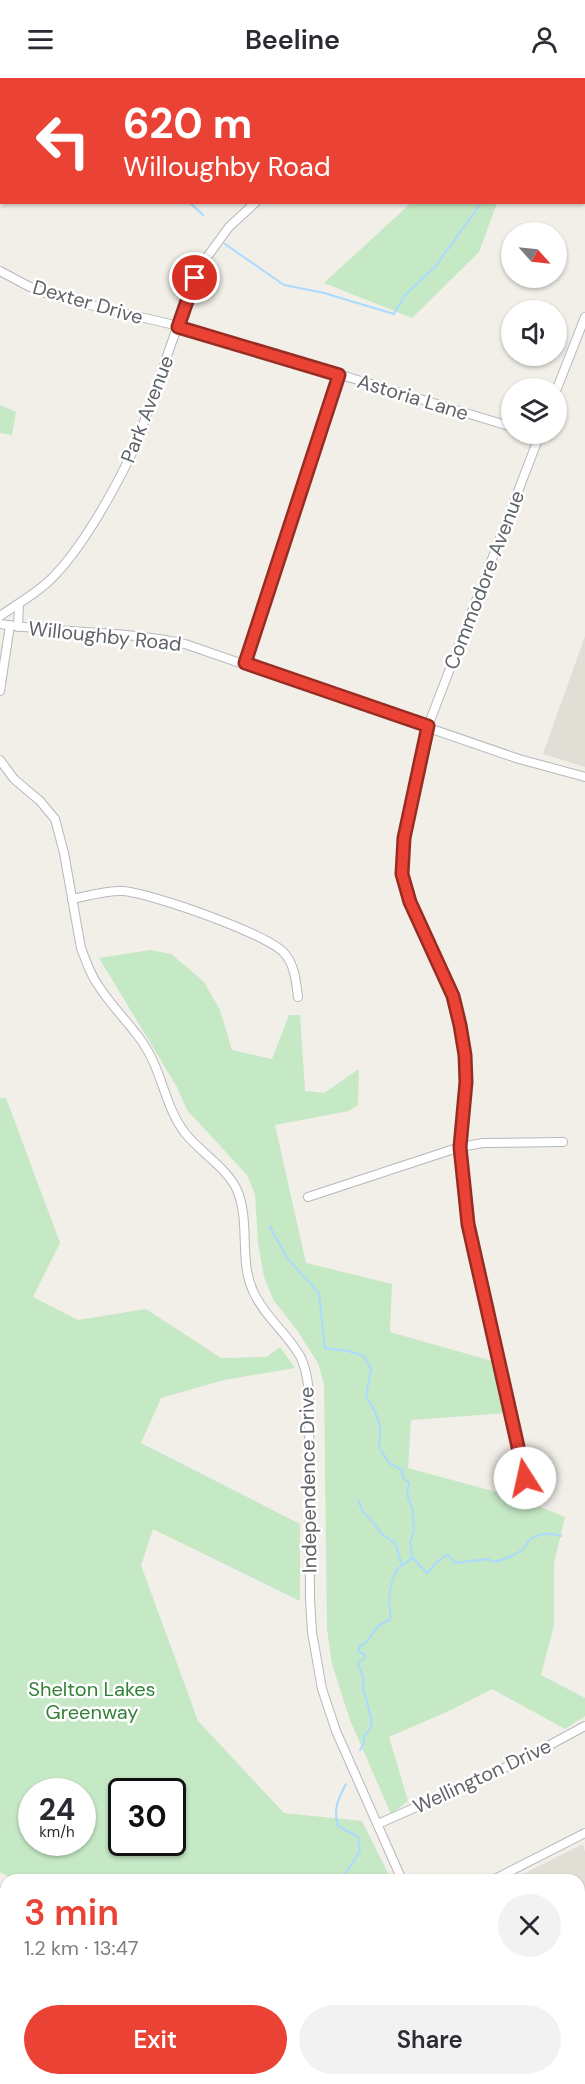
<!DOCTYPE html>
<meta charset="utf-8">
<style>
:root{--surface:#fff;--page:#f2f2f3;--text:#2b2b33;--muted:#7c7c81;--accent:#ea4335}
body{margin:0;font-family:"DM Sans",sans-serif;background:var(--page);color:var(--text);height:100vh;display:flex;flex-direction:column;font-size:22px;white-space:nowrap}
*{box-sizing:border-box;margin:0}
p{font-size:20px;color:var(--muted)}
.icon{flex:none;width:33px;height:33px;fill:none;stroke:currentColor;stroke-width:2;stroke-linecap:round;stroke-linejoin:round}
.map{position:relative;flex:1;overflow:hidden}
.drawer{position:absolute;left:0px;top:1796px;width:585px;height:212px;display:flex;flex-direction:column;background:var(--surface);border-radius:18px 18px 0 0;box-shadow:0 2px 4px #0004}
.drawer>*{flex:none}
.banner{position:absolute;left:0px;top:0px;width:585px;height:126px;box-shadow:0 2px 4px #0004;background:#ea4335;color:#fff;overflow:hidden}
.needle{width:39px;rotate:117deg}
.fabs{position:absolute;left:501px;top:144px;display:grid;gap:12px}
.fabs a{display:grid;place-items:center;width:66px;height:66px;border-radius:50%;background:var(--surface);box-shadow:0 2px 4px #0004;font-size:30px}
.speed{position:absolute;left:18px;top:1700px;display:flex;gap:12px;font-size:30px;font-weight:700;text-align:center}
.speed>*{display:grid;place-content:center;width:78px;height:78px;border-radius:50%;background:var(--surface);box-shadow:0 2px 4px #0004;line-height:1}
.speed small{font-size:15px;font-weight:400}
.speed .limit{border:3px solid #111;border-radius:9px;background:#fff;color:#111}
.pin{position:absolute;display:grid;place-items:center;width:51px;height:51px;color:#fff;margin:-26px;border:3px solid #fff;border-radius:50%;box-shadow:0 2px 6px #0007}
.me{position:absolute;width:66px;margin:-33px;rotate:350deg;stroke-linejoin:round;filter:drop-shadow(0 0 4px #0008)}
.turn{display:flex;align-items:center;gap:21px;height:126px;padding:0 24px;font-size:27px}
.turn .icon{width:78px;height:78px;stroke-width:2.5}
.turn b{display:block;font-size:42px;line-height:51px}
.round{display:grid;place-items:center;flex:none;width:63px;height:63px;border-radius:32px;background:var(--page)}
.headline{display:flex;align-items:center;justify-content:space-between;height:102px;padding:0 24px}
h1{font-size:36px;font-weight:600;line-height:45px;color:var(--accent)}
.button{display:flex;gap:12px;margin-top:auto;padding:12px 24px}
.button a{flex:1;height:69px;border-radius:36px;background:var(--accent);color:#fff;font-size:24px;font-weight:600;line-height:69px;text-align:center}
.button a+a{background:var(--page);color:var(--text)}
header{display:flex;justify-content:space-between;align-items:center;height:78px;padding:0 24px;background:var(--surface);font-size:27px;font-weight:600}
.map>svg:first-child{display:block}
</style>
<header><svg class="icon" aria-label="menu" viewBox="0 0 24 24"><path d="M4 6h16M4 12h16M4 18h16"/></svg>Beeline<svg class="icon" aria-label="person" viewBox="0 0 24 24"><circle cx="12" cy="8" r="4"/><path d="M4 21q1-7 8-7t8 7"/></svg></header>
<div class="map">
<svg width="585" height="2006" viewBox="0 0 585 2006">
<rect width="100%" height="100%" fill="#f1efe8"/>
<g fill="#e1ded6">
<path d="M585,558v131l-42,-13z"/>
<path d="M583,1766l2,8v232h-585v-184l6,4v175h573v-199l-66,-1z"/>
</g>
<g fill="#c5e8c5" fill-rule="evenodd">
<path d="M411,125h86l-18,49 -67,66 -88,-35z"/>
<path d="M0,327l16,7 -4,23 -12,-2z"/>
<path d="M150,872l21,4 33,28 16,28 12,40 40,9 17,-44h11l5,76 19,2 35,-24 -1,36 -9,6 -74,14 31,138 86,21 -2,48 102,29 15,52 -96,7 -3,48 110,30 47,19 -11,46v62l-13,50 44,23v18l-20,13 -73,-40 -41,21 -62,27 19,64 -17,13 -41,-94 -18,-56 -5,-35 -3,-245 -6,-21 -21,-33 -23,-29 -10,-24 -6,-34 -3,-49 -8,-19 -60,-65 -10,-23 -78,-129z"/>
<path d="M0,1020h6l54,145 -27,54 45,23 68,-11 75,49 46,-1 13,-10 15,21 -71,12 -63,18 -20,45 159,81v77l-147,-72 -12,36 57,156 86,92 78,8 29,58 -377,1 -14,-8zM32,1713h50v51h-50zM122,1713h50v51h-50z"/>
<path d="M579,1851l6,13v96l-6,16z"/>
<path d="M585,1975v31h-75l-3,-5h72v-24z"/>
<path d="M342,2001h75l4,5h-76z"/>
</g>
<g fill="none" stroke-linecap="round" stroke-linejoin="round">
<g stroke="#aadaff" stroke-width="2">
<path d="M148,2v-2"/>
<path d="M584,7l1,-2"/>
<path d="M189,124l14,13"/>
<path d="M225,166l59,41 40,8 70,21 11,-19 30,-28 47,-65"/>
<path d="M270,1149l17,31 32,35 6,55 23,3 16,5 7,13 -5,28c12,18 17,29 13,50l10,16 13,7 1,8 6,5 -2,12 5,13 2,23 -4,11 2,16c-4,4 -7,6 -12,9 -8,6 -10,23 -11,33 0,7 3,13 1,20 -18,5 -17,21 -31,27v5l5,2 1,4 -7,5 6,17 -1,7 9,35 -1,5 -7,10v6l-4,7"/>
<path d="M358,1422l5,12 8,8 11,14 13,9 7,22"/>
<path d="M413,1480l14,15 10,-11 11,-8 7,9 33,-4 4,3c13,-2 32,-9 37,-22 12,-7 19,-8 32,-4"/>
<path d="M341,1802l19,-29 -2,-14 -20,-11c-5,-17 0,-27 8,-42"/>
<path d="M87,2001v5"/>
</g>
<g stroke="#b5b8bc" stroke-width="10">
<g id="minor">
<path d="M391,2l2,-2"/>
<path d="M0,193l28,15 28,11 131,31 325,99"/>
<path d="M556,313l29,-74"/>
<path d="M0,538c17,-12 34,-21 49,-35 33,-31 69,-97 88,-139l51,-146 14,-32 27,-37 27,-25"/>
<path d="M0,546c61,10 124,6 185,20l334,115 66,18"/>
<path d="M18,549l1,-23"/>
<path d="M245,585l94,-288"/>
<path d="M0,613l10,-66"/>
<path d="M0,682l14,19 26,22 15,18 9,34 17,95c5,13 9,26 17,37 16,26 41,46 54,74 12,25 16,52 33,74 15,19 43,36 52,57 14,33 1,71 17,103 11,24 33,40 46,63 6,11 7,22 9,35l1,208 2,33 10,57 14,42 66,149"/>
<path d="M72,821c16,-3 35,-9 51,-8 27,2 146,43 162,63 10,12 11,28 13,43"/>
<path d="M308,1119l152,-50 23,-4 80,-1"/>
<path d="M525,1400l-6,-35 -51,-219 -8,-77 6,-65 -1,-27 -4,-30 -8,-29 -43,-94 -8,-28 2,-36 24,-112 112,-292"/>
<path d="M378,1746l144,-64 63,-34"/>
<path d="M493,1802l92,-47"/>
<path d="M0,1813l6,4"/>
</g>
</g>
<use href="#minor" stroke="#fff" stroke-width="8"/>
</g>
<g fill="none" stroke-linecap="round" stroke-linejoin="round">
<g stroke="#982c22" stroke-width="15">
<path id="route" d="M195,200l-17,49 161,48 -94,288 183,63 -24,112 -2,36 8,28 43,94 7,29 5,30 1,27 -6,65 8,77 57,254"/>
</g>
<use href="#route" stroke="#ea4335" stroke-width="10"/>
</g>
<g text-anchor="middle" stroke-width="5" stroke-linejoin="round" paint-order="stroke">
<g font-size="20" fill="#5f6368" stroke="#fff">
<text transform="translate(88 224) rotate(16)" y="7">Dexter Drive</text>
<text transform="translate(413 319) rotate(17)" y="7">Astoria Lane</text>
<text transform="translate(147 331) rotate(-69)" y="7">Park Avenue</text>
<text transform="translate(484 502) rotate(-69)" y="7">Commodore Avenue</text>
<text transform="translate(105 558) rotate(6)" y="7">Willoughby Road</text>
<text transform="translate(308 1402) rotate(-91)" y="7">Independence Drive</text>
<text transform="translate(482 1698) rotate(-25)" y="7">Wellington Drive</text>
</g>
<g font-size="20" fill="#348238" stroke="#fff">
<text x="92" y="1618">Shelton Lakes<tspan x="92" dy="23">Greenway</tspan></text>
</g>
</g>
</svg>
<div class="fabs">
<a><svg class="needle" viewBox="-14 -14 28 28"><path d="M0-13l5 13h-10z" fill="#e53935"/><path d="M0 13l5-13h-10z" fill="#7c7c81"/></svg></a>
<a><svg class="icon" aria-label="sound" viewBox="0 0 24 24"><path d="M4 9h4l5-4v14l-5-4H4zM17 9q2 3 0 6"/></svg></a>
<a><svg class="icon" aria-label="layers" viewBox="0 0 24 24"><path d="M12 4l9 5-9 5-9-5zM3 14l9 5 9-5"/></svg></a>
</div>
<div class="speed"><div>24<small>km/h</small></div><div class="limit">30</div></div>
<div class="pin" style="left:195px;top:200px;background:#d93025"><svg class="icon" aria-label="arrive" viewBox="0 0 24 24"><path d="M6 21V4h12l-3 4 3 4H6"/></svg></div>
<svg class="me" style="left:525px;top:1400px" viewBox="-20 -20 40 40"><circle r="19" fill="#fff"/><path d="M0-13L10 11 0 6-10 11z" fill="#ea4335"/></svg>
<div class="banner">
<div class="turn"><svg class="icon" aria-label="left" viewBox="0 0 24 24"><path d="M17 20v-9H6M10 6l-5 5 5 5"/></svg><div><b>620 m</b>Willoughby Road</div></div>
</div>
<section class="drawer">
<div class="headline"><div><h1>3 min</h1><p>1.2 km · 13:47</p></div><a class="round"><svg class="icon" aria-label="close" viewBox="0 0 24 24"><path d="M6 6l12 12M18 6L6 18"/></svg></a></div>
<div class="button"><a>Exit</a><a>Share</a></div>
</section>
</div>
